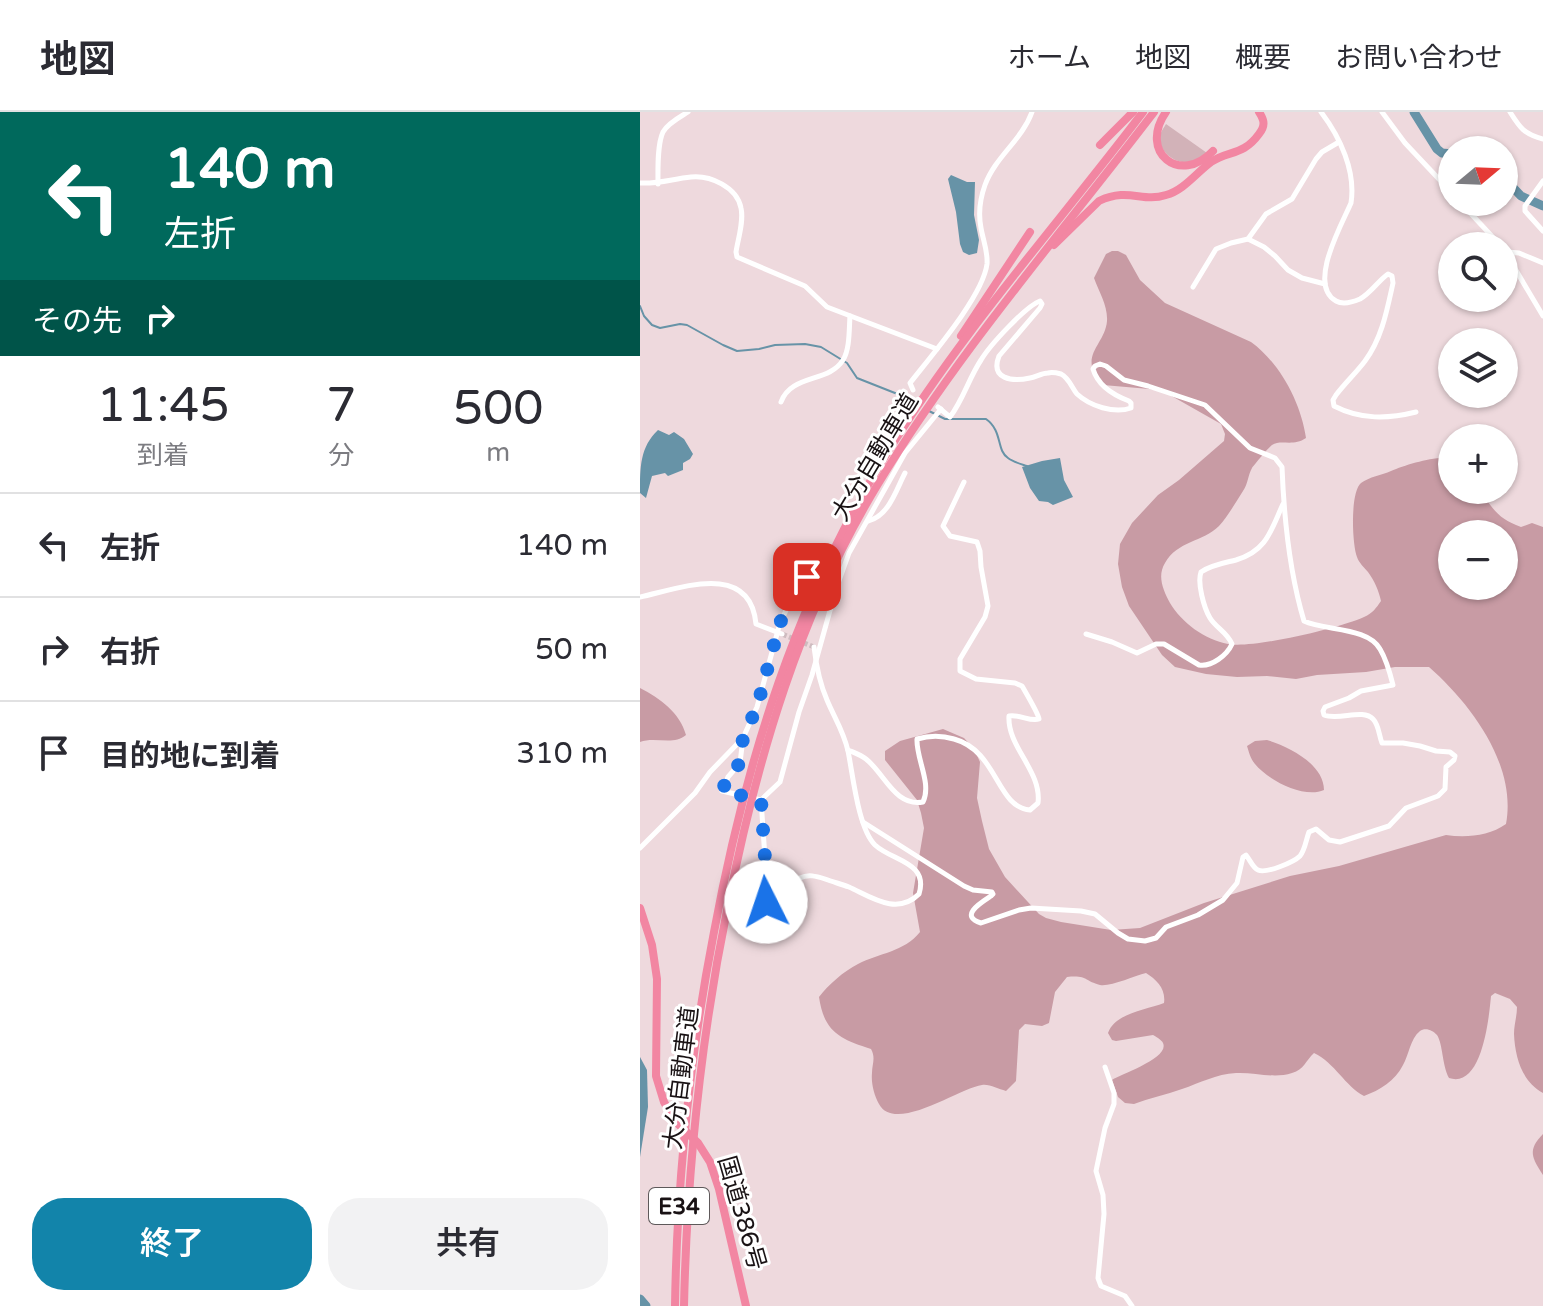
<!DOCTYPE html>
<html lang="ja">
<meta charset="utf-8">
<style>
:root{--surface:#fff;--page:#f2f2f3;--text:#2b2b33;--muted:#7c7c81;--line:#e1e1e2;--accent:#1284aa}
body{margin:0;font-family:"Varela Round","Noto Sans JP",sans-serif;background:var(--page);color:var(--text);height:100vh;display:flex;flex-direction:column;font-size:30px;white-space:nowrap}
*{box-sizing:border-box;margin:0}
p{font-size:26px;color:var(--muted)}
.icon{flex:none;width:44px;height:44px;fill:none;stroke:currentColor;stroke-width:2;stroke-linecap:round;stroke-linejoin:round}
.map{position:relative;flex:1;overflow:hidden}
.side{display:flex;flex-direction:column;background:var(--surface);width:640px}
.side>*{flex:none}
.hud{background:#00695c;color:#fff;overflow:hidden}
.needle{width:52px;rotate:71deg}
.fabs{position:absolute;left:798px;top:24px;display:grid;gap:16px}
.fabs a{display:grid;place-items:center;width:80px;height:80px;border-radius:50%;background:var(--surface);box-shadow:0 2px 6px #0004;font-size:40px}
.pin{position:absolute;display:grid;place-items:center;width:68px;height:68px;color:#fff;margin:-34px;border-radius:16px;box-shadow:0 4px 12px #0006}
.me{position:absolute;width:88px;margin:-44px;rotate:356deg;stroke-linejoin:round;filter:drop-shadow(0 0 6px #0008)}
.turn{display:flex;align-items:center;gap:28px;height:168px;padding:0 32px;font-size:36px}
.turn .icon{width:104px;height:104px;stroke-width:2.5}
.turn b{display:block;font-size:56px;line-height:68px}
.then{display:flex;align-items:center;height:76px;padding:0 32px;background:#0003;gap:16px;font-size:30px}
.eta{display:flex;justify-content:space-evenly;align-items:center;height:136px;text-align:center}
.eta b{font-size:48px;font-weight:600;line-height:56px}
.button{display:flex;gap:16px;margin-top:auto;padding:16px 32px}
.button a{flex:1;height:92px;border-radius:32px;background:var(--accent);color:#fff;font-size:32px;font-weight:600;line-height:92px;text-align:center}
.button a+a{background:var(--page);color:var(--text)}
ul{padding:0;list-style:none}
li{display:flex;align-items:center;gap:24px;height:104px;padding:0 32px;border-top:2px solid var(--line)}
li div{flex:1}
li b{display:block;font-size:30px}
li em{font-style:normal}
header{display:flex;align-items:center;gap:48px;box-sizing:border-box;height:112px;padding:0 40px;background:var(--surface);border-bottom:2px solid var(--line)}
header strong{font-size:38px}
nav{display:flex;gap:44px;margin-inline-start:auto;font-size:28px}
main{display:flex;flex:1;min-height:0}
.map>svg:first-child{display:block}
</style>
<header>
<strong>地図</strong>
<nav><a>ホーム</a><a>地図</a><a>概要</a><a>お問い合わせ</a></nav>
</header>
<main>
<section class="side">
<div class="hud">
<div class="turn"><svg class="icon" aria-label="left" viewBox="0 0 24 24"><path d="M17 20v-9H6M10 6l-5 5 5 5"/></svg><div><b>140 m</b>左折</div></div>
<div class="then">その先<svg class="icon" aria-label="right" viewBox="0 0 24 24"><path d="M7 20v-9h11M14 6l5 5-5 5"/></svg></div>
</div>
<div class="eta">
<div><b>11:45</b><p>到着</p></div>
<div><b>7</b><p>分</p></div>
<div><b>500</b><p>m</p></div>
</div>
<ul>
<li><svg class="icon" aria-label="left" viewBox="0 0 24 24"><path d="M17 20v-9H6M10 6l-5 5 5 5"/></svg><div><b>左折</b></div><em>140 m</em></li>
<li><svg class="icon" aria-label="right" viewBox="0 0 24 24"><path d="M7 20v-9h11M14 6l5 5-5 5"/></svg><div><b>右折</b></div><em>50 m</em></li>
<li><svg class="icon" aria-label="arrive" viewBox="0 0 24 24"><path d="M6 21V4h12l-3 4 3 4H6"/></svg><div><b>目的地に到着</b></div><em>310 m</em></li>
</ul>
<div class="button"><a>終了</a><a>共有</a></div>
</section>
<div class="map">
<svg width="903" height="1194" viewBox="0 0 903 1194">
<rect width="100%" height="100%" fill="#eed9dd"/>
<path fill="#d2b2b8" d="M526,12l41,29c-4,2 -12,8 -17,9 -14,3 -33,-11 -30,-27 1,-4 4,-7 6,-11z"/>
<g fill="#c89ba4" fill-rule="evenodd">
<path d="M472,139h6l8,4 14,25 25,23 86,39c29,21 50,61 55,96 -13,9 -25,1 -34,7 -4,3 -17,19 -20,23 -4,7 -4,16 -9,23 -7,11 -15,25 -24,35 -16,16 -42,15 -54,37 -8,13 -2,27 5,40 11,19 35,37 58,41 24,5 112,-16 136,-27 9,-4 12,-9 17,-16 -2,-10 -7,-21 -13,-29 -4,-5 -9,-9 -11,-15 -5,-13 -7,-65 4,-74 8,-6 21,-8 30,-12 15,-6 45,-16 61,-12v31h28c13,20 19,29 41,37l11,-4 11,4v566c-21,-11 -28,-36 -29,-59 0,-9 3,-18 3,-27l-7,-8 -15,-6 -4,3c-2,22 -9,93 -42,82 -7,-13 -6,-34 -12,-43 -4,-5 -12,-8 -17,-4 -10,8 -11,24 -17,34 -8,16 -23,25 -39,31 -19,-10 -29,-33 -50,-43 -8,7 -10,17 -22,20 -18,6 -38,-1 -56,0 -20,1 -36,10 -54,16 -16,6 -33,9 -48,15l-9,-1 -7,-6 -6,-17c9,-6 58,-22 51,-37 -1,-3 -8,-7 -10,-8l-37,6 -4,-1 -4,-7c7,-20 38,-23 56,-30 2,-14 -7,-23 -18,-30 -12,3 -36,14 -46,12 -16,-4 -12,-10 -33,-8l-12,15 -6,31 -7,3 -17,-2 -6,6 -3,51 -10,10c-8,-2 -16,-7 -24,-6 -23,3 -87,49 -103,19 -5,-9 -8,-21 -7,-31 0,-9 4,-15 -1,-24 -31,-10 -47,-17 -52,-52 9,-12 25,-26 39,-33 21,-11 46,-12 62,-32l-7,-39 11,-65 -3,-15 -4,-13 -32,-40v-9l15,-10 43,-12 21,9 10,11 6,13 -3,36 5,23 7,28 16,28 34,37 7,4 15,4 50,8 29,-2 64,-25 86,-27 49,-10 107,-31c20,3 43,1 60,-11 11,-59 -35,-120 -77,-157h-34l-29,5 -49,3 -21,4 -29,-3 -30,1 -31,-3 -31,-7 -13,-12 -33,-49 -7,-19 -4,-23 2,-20 12,-21 26,-28 21,-15 45,-39 1,-7 -4,-10 -60,-34 -58,-5c-27,-29 2,-39 4,-64 1,-15 -8,-29 -13,-43l12,-24zM812,422h52v52h-52z"/>
<path d="M0,576c20,10 40,25 46,47 -13,11 -31,1 -46,7z"/>
<path d="M627,628c21,6 57,24 57,50 -20,9 -56,-10 -69,-26 -5,-6 -6,-12 -8,-18l8,-5z"/>
<path d="M903,1022v41c-11,-17 -16,-25 0,-41z"/>
</g>
<g fill="#6793a7">
<path d="M311,63l16,7h8l-1,33 5,25 -2,13 -8,2 -6,-3 -3,-8 -4,-32 -8,-33z"/>
<path d="M18,318l11,5 5,-3 10,7 9,15 -3,5 -7,4v7l-15,6 -3,-3 -13,3 -6,22 -6,-5c0,-26 0,-46 18,-63z"/>
<path d="M420,346l4,22 9,17 -20,8 -5,-3 -9,-1 -9,-13 -8,-21 20,-6z"/>
<path d="M0,945l7,13 1,37 -8,50z"/>
</g>
<g fill="none" stroke-linecap="round" stroke-linejoin="round">
<g stroke="#6793a7" stroke-width="2">
<path d="M0,194l4,10 8,9 8,3 20,-4 7,1 36,20 14,6 22,-2 16,-4 30,-1 16,3 26,16 10,15 43,17 13,7"/>
<path d="M289,299l16,8h41c17,12 10,31 22,39 5,4 13,6 19,8"/>
</g>
<g stroke="#6793a7" stroke-width="9">
<path d="M774,0l23,37 5,4 10,1"/>
<path d="M864,66l17,18 22,10"/>
<path d="M0,1187l6,7"/>
</g>
<g stroke="#cebbbf" stroke-width="5" stroke-dasharray="5 2.5" stroke-linecap="butt">
<path d="M167,465l23,10"/>
<path d="M142,522l32,13"/>
</g>
<g stroke="#fff" stroke-width="5">
<path d="M681,0c19,25 35,59 30,91 -9,21 -44,82 -15,98 7,4 17,1 24,-2 11,-6 18,-18 28,-25l4,2 1,7c-6,27 -11,55 -28,78 -9,12 -20,22 -29,34l-3,5 1,6c27,14 54,13 82,6"/>
<path d="M742,0l23,31 47,50"/>
<path d="M870,0c10,16 14,22 33,27"/>
<path d="M903,69l-18,25v5l18,20"/>
<path d="M0,71c19,1 32,-4 51,-6 19,-2 46,10 50,31 3,13 -3,31 -5,44l1,5 68,29 22,21 110,42"/>
<path d="M18,72c0,-14 -1,-39 5,-52 5,-9 17,-15 25,-20"/>
<path d="M820,90l41,44"/>
<path d="M608,127l16,8 11,9 13,14 14,8 23,6"/>
<path d="M864,138l39,66"/>
<path d="M867,140l12,1 24,10"/>
<path d="M553,175l23,-38 15,-6 17,-4 18,-25 26,-15 24,-40 6,-7 17,-10"/>
<path d="M273,278l-3,-7c21,-27 73,-87 77,-119 1,-13 -4,-24 -6,-36 -3,-15 -1,-29 4,-43 10,-28 37,-45 47,-73"/>
<path d="M141,290c10,-28 48,-19 62,-42 7,-11 6,-31 7,-44"/>
<path d="M228,409c21,-5 28,-31 37,-48"/>
<path d="M0,485c38,-8 110,-37 116,27l26,10"/>
<path d="M446,522l26,8 25,11 19,-9h8l35,21c13,2 28,-10 33,-21 -5,-12 -16,-16 -22,-26 -6,-10 -13,-35 -9,-46 10,-7 23,-9 35,-12 31,-9 35,-30 47,-56"/>
<path d="M208,638c7,3 13,5 18,9 19,15 29,48 57,43 9,-19 -7,-43 -6,-63 13,-4 24,-4 37,0 44,12 42,68 76,71l8,-7c4,-32 -31,-56 -29,-87 11,-2 21,6 30,3 -1,-6 -13,-26 -17,-33l-7,-3 -39,-4 -16,-8v-12l25,-42 3,-11 -7,-39 -1,-16 -3,-9 -27,-6 -7,-10 21,-44"/>
<path d="M121,688l4,58 -6,37 7,7 12,-1c7,-7 13,-19 22,-23 8,-4 16,-2 25,1 8,3 16,5 24,8 22,10 48,29 70,7 10,-32 -27,-33 -44,-49 -17,-17 -22,-70 -27,-94 -4,-19 -14,-34 -21,-51 -7,-16 -11,-36 -13,-53"/>
<path d="M121,688l19,-18 19,-70 13,-37 24,-86 13,-36 56,-100 36,-44"/>
<path d="M121,688l-39,-9 6,-14 12,-14 3,-25 14,-31 23,-84 22,-46h5"/>
<path d="M223,710l101,64 9,4 19,2 1,2 -2,2c-9,6 -33,20 -10,27l38,-13 12,-2 50,3 14,3 23,19 10,6 17,2 11,-3 10,-11 32,-12 25,-15 14,-17 6,-26 3,-2c4,5 7,13 12,15 8,4 36,-8 42,-14 5,-6 6,-16 9,-24l7,-3 13,11 11,2 49,-16 17,-18 32,-12 7,-7 1,-22 8,-7 1,-4 -5,-4 -14,-1 -16,-5 -17,-3h-21c-3,-7 -3,-18 -9,-24 -10,-11 -34,2 -49,-4l-1,-4 2,-4 24,-9 12,-7 32,-6c-3,-12 -7,-26 -13,-36 -12,-22 -55,-18 -76,-28 -15,-50 -20,-102 -22,-154l-7,-9 -25,-10 -45,-43 -57,-19 -24,-6 -18,-14 -6,-2 -5,2 -2,3c5,17 20,26 36,32l2,2v5c-17,6 -41,-2 -54,-14 -5,-6 -8,-16 -16,-20 -4,-1 -9,-2 -13,-1 -6,0 -12,4 -18,5 -18,4 -40,1 -31,-22l41,-48 2,-4 -2,-3c-15,6 -50,44 -59,59 -12,18 -18,40 -31,57l-12,-10"/>
<path d="M0,736l55,-55 15,-21 32,-33"/>
<path d="M465,955l9,26v11l-9,24 -9,43 7,24 1,19 -6,64 3,8 24,10 7,10"/>
</g>
<g stroke="#f286a2" stroke-width="8">
<path d="M526,0c-28,40 14,74 47,39"/>
<path d="M460,33l33,-33"/>
<path d="M414,133l45,-44c30,-14 43,2 67,-6 18,-5 30,-22 45,-33 18,-12 32,-6 48,-28 6,-8 6,-13 0,-22"/>
<path d="M321,224l69,-104"/>
<path d="M0,796l12,37 5,34 -1,97 8,26 10,18 24,23 12,19 9,27 27,117"/>
<path d="M35,1194c2,-126 15,-251 39,-374 32,-172 82,-333 175,-482 74,-120 169,-226 254,-338"/>
<path d="M44,1194c3,-135 17,-269 44,-401 29,-146 72,-293 150,-421 81,-133 182,-249 276,-372"/>
</g>
</g>
<g fill="none" stroke-linecap="round" stroke-linejoin="round">
<path stroke="#1a73e8" stroke-width="14" stroke-dasharray="0 25.2" d="M126,790l-7,-7 6,-37 -4,-58 -39,-9 6,-14 12,-14 3,-25 14,-31 23,-84 22,-46h5"/>
</g>
<g text-anchor="middle" stroke-width="6" stroke-linejoin="round" paint-order="stroke">
<rect fill="#fff" stroke="#5e595a" stroke-width="2" x="9" y="1076" width="60" height="36" rx="6"/>
<g font-size="22" font-weight="bold" fill="#191214">
<text x="39" y="1102">E34</text>
</g>
<g font-size="24" fill="#191214" stroke="#fff">
<text transform="translate(235 345) rotate(-59)" y="8">大分自動車道</text>
<text transform="translate(41 966) rotate(-83)" y="8">大分自動車道</text>
<text transform="translate(102 1101) rotate(74)" y="8">国道386号</text>
</g>
</g>
</svg>
<div class="fabs">
<a><svg class="needle" viewBox="-14 -14 28 28"><path d="M0-13l5 13h-10z" fill="#e53935"/><path d="M0 13l5-13h-10z" fill="#7c7c81"/></svg></a>
<a><svg class="icon" aria-label="search" viewBox="0 0 24 24"><circle cx="10" cy="10" r="6"/><path d="M15 15l6 6"/></svg></a>
<a><svg class="icon" aria-label="layers" viewBox="0 0 24 24"><path d="M12 4l9 5-9 5-9-5zM3 14l9 5 9-5"/></svg></a>
<a>+</a>
<a>−</a>
</div>
<div class="pin" style="left:167px;top:465px;background:#d93025"><svg class="icon" aria-label="arrive" viewBox="0 0 24 24"><path d="M6 21V4h12l-3 4 3 4H6"/></svg></div>
<svg class="me" style="left:126px;top:790px" viewBox="-20 -20 40 40"><circle r="19" fill="#fff"/><path d="M0-13L10 11 0 6-10 11z" fill="#1a73e8"/></svg>
</div>
</main>
